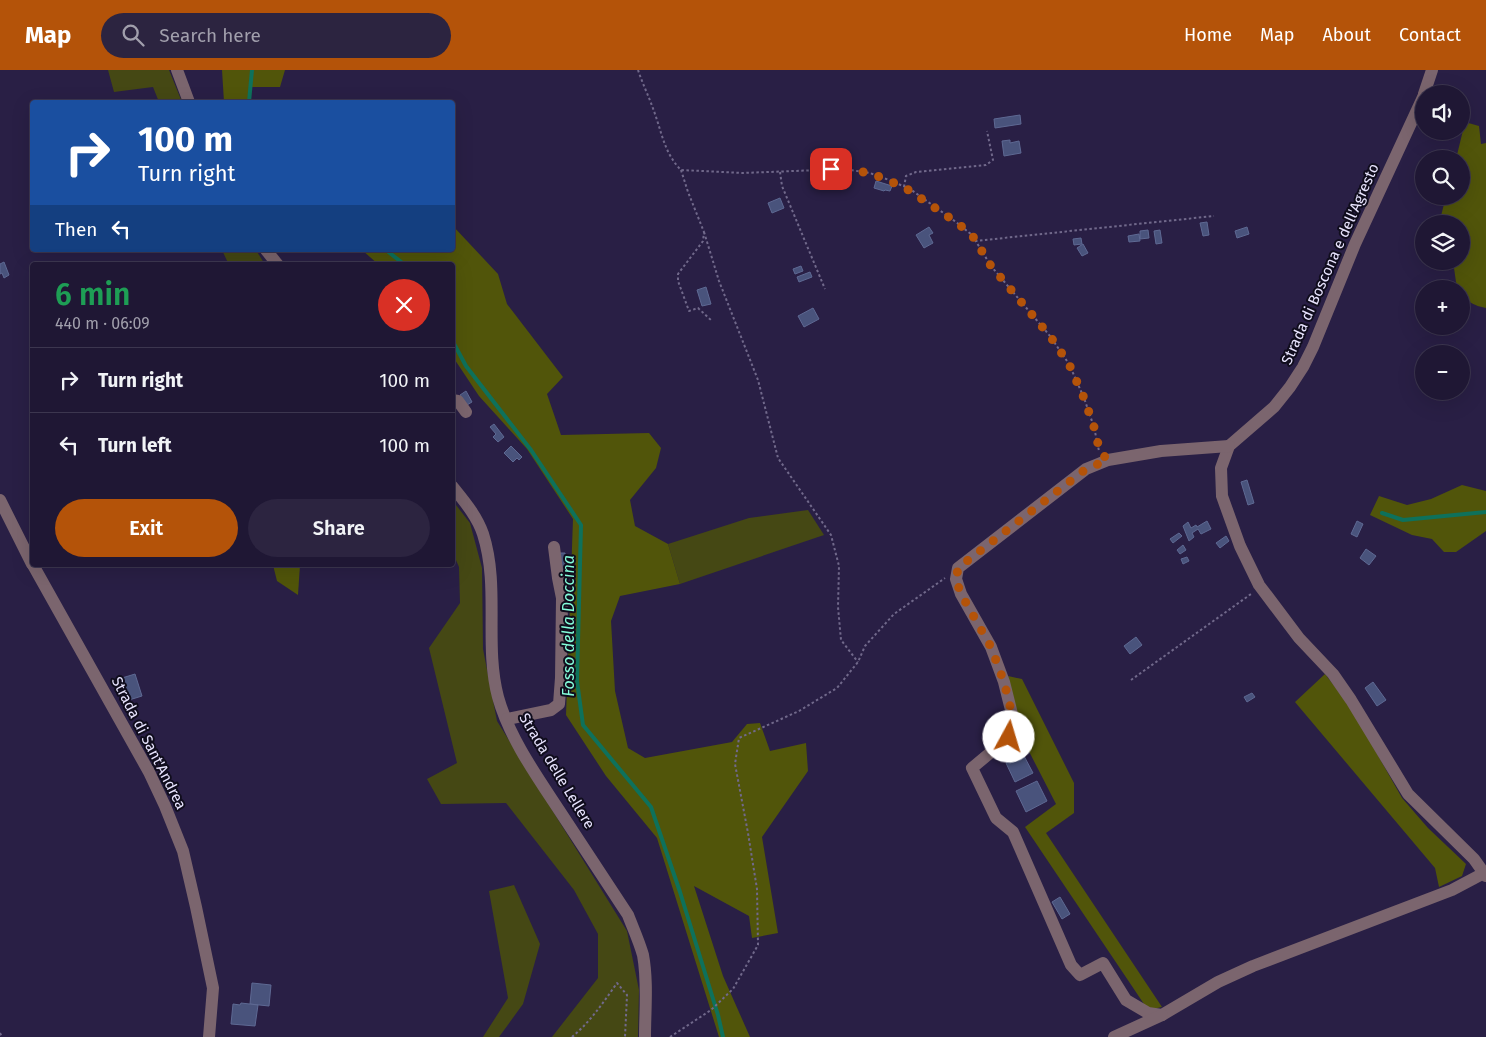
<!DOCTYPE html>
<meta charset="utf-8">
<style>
:root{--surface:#1f1734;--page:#2c2440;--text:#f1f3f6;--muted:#a19fac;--line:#3c364f;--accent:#b45309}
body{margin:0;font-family:"Fira Sans",sans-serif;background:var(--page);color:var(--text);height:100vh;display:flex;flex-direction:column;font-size:19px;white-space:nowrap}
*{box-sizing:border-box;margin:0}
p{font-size:16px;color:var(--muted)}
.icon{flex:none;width:28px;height:28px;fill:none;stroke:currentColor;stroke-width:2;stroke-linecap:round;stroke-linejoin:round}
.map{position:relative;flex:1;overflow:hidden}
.details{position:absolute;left:30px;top:192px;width:425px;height:305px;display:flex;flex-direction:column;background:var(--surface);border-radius:5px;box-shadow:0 5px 20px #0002,0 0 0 1px var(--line)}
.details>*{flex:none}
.banner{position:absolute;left:30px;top:30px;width:425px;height:152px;border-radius:5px;box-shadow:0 5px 20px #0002,0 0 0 1px var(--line);background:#1a4fa0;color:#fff;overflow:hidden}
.buttons{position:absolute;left:1415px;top:15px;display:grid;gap:10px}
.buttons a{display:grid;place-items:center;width:55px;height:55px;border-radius:50%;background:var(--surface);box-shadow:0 5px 20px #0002,0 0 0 1px var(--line);font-size:25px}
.pin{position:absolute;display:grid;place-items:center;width:42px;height:42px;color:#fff;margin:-21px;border-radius:10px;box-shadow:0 2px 8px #0006}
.me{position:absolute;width:55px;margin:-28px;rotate:6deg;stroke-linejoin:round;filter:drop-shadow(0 0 4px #0008)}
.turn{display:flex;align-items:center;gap:18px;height:105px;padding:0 25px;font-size:22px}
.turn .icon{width:65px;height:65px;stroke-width:2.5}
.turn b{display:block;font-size:35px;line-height:42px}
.then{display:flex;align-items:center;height:48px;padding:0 25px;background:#0003;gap:10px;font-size:19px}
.round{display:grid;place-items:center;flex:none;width:52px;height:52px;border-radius:26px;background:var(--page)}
.summary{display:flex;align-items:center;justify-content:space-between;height:85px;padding:0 25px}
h1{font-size:30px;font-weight:600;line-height:38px;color:#1e9e55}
.button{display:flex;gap:10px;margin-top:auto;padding:10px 25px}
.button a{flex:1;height:58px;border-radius:30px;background:var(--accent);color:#fff;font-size:20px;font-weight:600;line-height:58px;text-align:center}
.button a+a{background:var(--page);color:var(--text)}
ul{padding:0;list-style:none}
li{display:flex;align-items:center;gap:15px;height:65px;padding:0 25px;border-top:1px solid var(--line)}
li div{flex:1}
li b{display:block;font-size:19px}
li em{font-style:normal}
header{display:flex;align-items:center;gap:30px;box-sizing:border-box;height:70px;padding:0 25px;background:var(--accent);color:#fff}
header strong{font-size:24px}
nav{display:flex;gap:28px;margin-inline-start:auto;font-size:18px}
.search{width:350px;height:45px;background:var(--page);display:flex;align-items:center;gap:12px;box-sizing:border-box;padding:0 18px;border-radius:28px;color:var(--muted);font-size:19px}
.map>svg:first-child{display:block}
</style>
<header>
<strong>Map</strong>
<div class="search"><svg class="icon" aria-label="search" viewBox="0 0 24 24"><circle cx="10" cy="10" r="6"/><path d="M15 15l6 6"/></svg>Search here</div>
<nav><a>Home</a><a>Map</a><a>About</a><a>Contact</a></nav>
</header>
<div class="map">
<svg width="1486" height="967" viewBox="0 0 1486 967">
<rect width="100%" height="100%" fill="#291f45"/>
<g fill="#454814">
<path d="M108,0h61l13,32h-23l-6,-15 -39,5z"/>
<path d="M222,180h34l8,13 -6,2h-29z"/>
<path d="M456,435l14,18 12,45 1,81 14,72 130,210 12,59 -1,47h-86l46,-59v-44l-24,-44 -68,-87 -65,1 -14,-25 30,-16 -28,-115 31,-45 -1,-36 -7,-16 1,-43z"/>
<path d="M808,440l16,25 -144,49 -12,-40 81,-26z"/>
<path d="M514,815l26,59 -17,60 -24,33h-16l25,-39 -19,-107z"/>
</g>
<g fill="#51550a">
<path d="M222,0h63l-5,17h-31l2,15h-27z"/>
<path d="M1465,52l14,4 2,18 5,-1v165c-11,-2 -23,-7 -25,-19h-2l-3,-7 -3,-21h8v-37h-22l7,-28h15v-37h-5z"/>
<path d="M453,156l45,48 9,30 56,73 -16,17 14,41 88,-2 12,15 -5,20 -26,32 5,26 33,18 12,40 -60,12 -9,25 4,70 13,57 17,10 87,-16 15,-18 13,-1 10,28 36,-8 2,28 -46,66 16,96 -26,5 -3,-22 -55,-30 29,90 27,61h-31l-62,-199 -51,-62 -40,-61 7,-196 -46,-70 -48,-53 -26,-39 -1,-92h-73l-17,-15h90z"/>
<path d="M1462,415l24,6v40l-30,21h-12l-12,-13 -20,-4 -42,-20 9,-19 28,9 24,-6z"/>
<path d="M273,495h27l-2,30 -21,-14z"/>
<path d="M1325,604l25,32 52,92 26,30 38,36 -4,12 -23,11 -4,-19 -140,-166z"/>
<path d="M1008,606l14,3 52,104v30l-28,20 116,174 -14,3 -123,-183 31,-23 -38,-74z"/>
</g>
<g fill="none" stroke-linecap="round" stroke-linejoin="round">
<g stroke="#0e715b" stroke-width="4">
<path d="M249,32l3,-32"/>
<path d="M386,180l19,15"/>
<path d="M452,270l14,26 65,84 50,75 -4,156 6,44 68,82 29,85 38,123 5,22"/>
<path d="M1382,443l21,7 83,-8"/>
</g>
</g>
<g fill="#49537c" stroke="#5e6993">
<path d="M1020,45l1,9 -26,4 -1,-9z"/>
<path d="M1010,70v3l9,-2 2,12 -17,3 -2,-15z"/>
<path d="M876,111l16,5 -2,5 -5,-1 -1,1 -10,-3z"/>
<path d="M780,128l4,10 -12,5 -4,-10z"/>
<path d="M1207,152l2,13 -6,1 -3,-13z"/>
<path d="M929,157l4,6 -4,2 4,8 -9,5 -8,-13z"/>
<path d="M1247,157l2,7 -12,4 -2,-7z"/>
<path d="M1148,160l1,8 -9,1v-8z"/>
<path d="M1160,160l2,13 -6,1 -2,-13z"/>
<path d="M1139,164l1,7 -11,1 -1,-6z"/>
<path d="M1081,168l1,6 -8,1 -1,-6z"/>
<path d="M1083,174l5,9 -6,3 -5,-8z"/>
<path d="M4,192l5,13 -5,3 -2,-5 -2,1v-10z"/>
<path d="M801,196l2,5 -8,3 -2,-5z"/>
<path d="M810,202l2,5 -13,5 -2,-5z"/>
<path d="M706,217l5,17 -9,2 -5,-16z"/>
<path d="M813,238l6,11 -15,8 -6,-11z"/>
<path d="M466,321l6,11 -5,3 -7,-10z"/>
<path d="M494,354l10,13 -6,5 -5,-5 3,-3 -6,-7z"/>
<path d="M511,376l11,11 -3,3 -2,-2 -4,4 -9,-9z"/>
<path d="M1247,410l7,23 -6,2 -7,-23z"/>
<path d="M1207,451l4,8 -10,5 -3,-5 -6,4 2,4 -5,4 -6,-15 5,-4 3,6 5,-3 1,2z"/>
<path d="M1357,451l6,3 -6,13 -6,-3z"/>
<path d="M1179,463l3,3 -9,7 -3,-4z"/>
<path d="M1226,466l3,5 -9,7 -4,-5z"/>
<path d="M1183,475l3,5 -6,4 -3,-4z"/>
<path d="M1366,479l10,7 -7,9 -9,-7z"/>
<path d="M559,483h6l1,18h-7z"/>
<path d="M1187,487l2,4 -6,3 -2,-5z"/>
<path d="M1136,567l6,8 -12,9 -6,-8z"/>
<path d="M135,604l7,22 -13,4 -7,-22z"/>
<path d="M1373,612l13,18 -9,6 -12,-18z"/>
<path d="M1252,623l3,4 -8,5 -3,-5z"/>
<path d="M1023,684l10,19 -18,9 -9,-19z"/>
<path d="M1037,711l10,20 -21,11 -10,-21z"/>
<path d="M1060,827l10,17 -8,5 -10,-17z"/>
<path d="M252,913l19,2 -2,21 -19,-2z"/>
<path d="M241,933l17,2 -3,21 -24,-2 2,-20 7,1z"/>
</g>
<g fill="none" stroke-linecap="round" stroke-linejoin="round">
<g stroke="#71698b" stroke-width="2" stroke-dasharray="2.5 2.5" stroke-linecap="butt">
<path d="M638,0c5,15 12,29 17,44 7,20 10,40 26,56l62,3 101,-4 26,4 19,7 21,9 46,33 16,13 19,31 59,70 19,28 15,34 10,29 5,24"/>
<path d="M681,100l7,22 16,40 -1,9 -25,33v7l11,30 9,-3 14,13"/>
<path d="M780,102l2,14 43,103"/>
<path d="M904,117l2,-11 10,-4 70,-7 7,-5 -6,-29"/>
<path d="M704,162l15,49 39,99 20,78 53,77 8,31 -1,41 3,33 17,22"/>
<path d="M975,171l239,-25"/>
<path d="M1131,610l120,-86"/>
<path d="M0,963l2,4"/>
<path d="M572,967c18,-15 31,-34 45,-54l10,12 -2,42"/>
<path d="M670,967l41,-27 22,-21 25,-44 -1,-56 -9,-56 -13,-69 4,-26 60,-27 38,-23 21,-26 7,-16 29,-32 51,-36"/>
</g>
<g stroke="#7b656e" stroke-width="12">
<path d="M177,0l12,32"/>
<path d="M1424,24l8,-24"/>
<path d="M1424,25l-69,149 -42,103 -10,20 -13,20 -16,20 -45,39 -8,22 1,28 18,50 19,39 40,53 34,36 18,26 57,94 66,65 12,17"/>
<path d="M266,180l12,15"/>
<path d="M452,330l6,1 8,11"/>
<path d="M1229,376l-68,5 -53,9 -22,9 -128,99 -2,11 5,15 30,53 13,35 8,32 -3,23 -37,31 24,50 17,14 58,133 9,10 23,-12 23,37 22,13 14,2 56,-33 35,-16 199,-76 32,-17"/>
<path d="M452,416c12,15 25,30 31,48 17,53 1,110 15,163 11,40 38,78 61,113 23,35 46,70 69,105 5,13 11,26 15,40 5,27 2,55 2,82"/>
<path d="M0,430l32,64"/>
<path d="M33,495l116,207 16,34 18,45 13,56 17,81 -4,49"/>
<path d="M507,649l44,-9 8,-6 2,-26 1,-80 -4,-20 -4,-31"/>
<path d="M1114,967l48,-22"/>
</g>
</g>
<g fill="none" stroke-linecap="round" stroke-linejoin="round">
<path stroke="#b45309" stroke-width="9" stroke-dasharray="0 16.2" d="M831,99h13l26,4 34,14 52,35 16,13 19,31 59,70 19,28 15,34 10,29 6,25 8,8 -22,9 -128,99 -2,12 5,14 30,53 13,35 8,32 -3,23"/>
</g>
<g text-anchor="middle" stroke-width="4" stroke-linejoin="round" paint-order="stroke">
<g font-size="15" fill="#e8e4fe" stroke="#100d1d">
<text transform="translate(1330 194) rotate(-66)" y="5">Strada di Boscona e dell'Agresto</text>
<text transform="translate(149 673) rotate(63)" y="5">Strada di Sant'Andrea</text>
<text transform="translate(557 701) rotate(59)" y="5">Strada delle Lellere</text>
</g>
<g font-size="16" font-style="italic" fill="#85fedb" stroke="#100d1d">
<text transform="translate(568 556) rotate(-90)" y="6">Fosso della Doccina</text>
</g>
</g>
</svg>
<div class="buttons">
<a><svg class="icon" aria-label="sound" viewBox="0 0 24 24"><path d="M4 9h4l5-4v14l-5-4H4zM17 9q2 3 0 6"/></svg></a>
<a><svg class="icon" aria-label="search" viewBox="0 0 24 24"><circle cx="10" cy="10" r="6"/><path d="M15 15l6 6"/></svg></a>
<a><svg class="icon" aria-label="layers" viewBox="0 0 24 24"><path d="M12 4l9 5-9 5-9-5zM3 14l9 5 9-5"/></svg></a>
<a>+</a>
<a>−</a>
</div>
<div class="pin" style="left:831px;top:99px;background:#d93025"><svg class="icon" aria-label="arrive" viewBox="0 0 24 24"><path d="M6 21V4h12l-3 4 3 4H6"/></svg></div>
<svg class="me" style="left:1009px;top:667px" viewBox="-20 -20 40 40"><circle r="19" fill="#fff"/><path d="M0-13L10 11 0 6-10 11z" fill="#b45309"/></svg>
<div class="banner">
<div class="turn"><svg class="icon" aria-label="right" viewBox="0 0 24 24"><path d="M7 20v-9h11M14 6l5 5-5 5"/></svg><div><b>100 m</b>Turn right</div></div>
<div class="then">Then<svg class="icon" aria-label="left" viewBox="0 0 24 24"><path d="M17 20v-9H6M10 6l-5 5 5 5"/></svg></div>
</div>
<section class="details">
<div class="summary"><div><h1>6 min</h1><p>440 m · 06:09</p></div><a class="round" style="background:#d93025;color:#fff"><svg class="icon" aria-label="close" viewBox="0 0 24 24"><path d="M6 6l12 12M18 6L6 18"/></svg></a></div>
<ul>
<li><svg class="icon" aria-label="right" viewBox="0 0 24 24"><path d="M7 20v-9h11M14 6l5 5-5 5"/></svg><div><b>Turn right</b></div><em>100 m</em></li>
<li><svg class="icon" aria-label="left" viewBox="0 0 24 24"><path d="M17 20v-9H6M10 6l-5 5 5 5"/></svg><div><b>Turn left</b></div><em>100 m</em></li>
</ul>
<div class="button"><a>Exit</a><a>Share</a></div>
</section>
</div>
